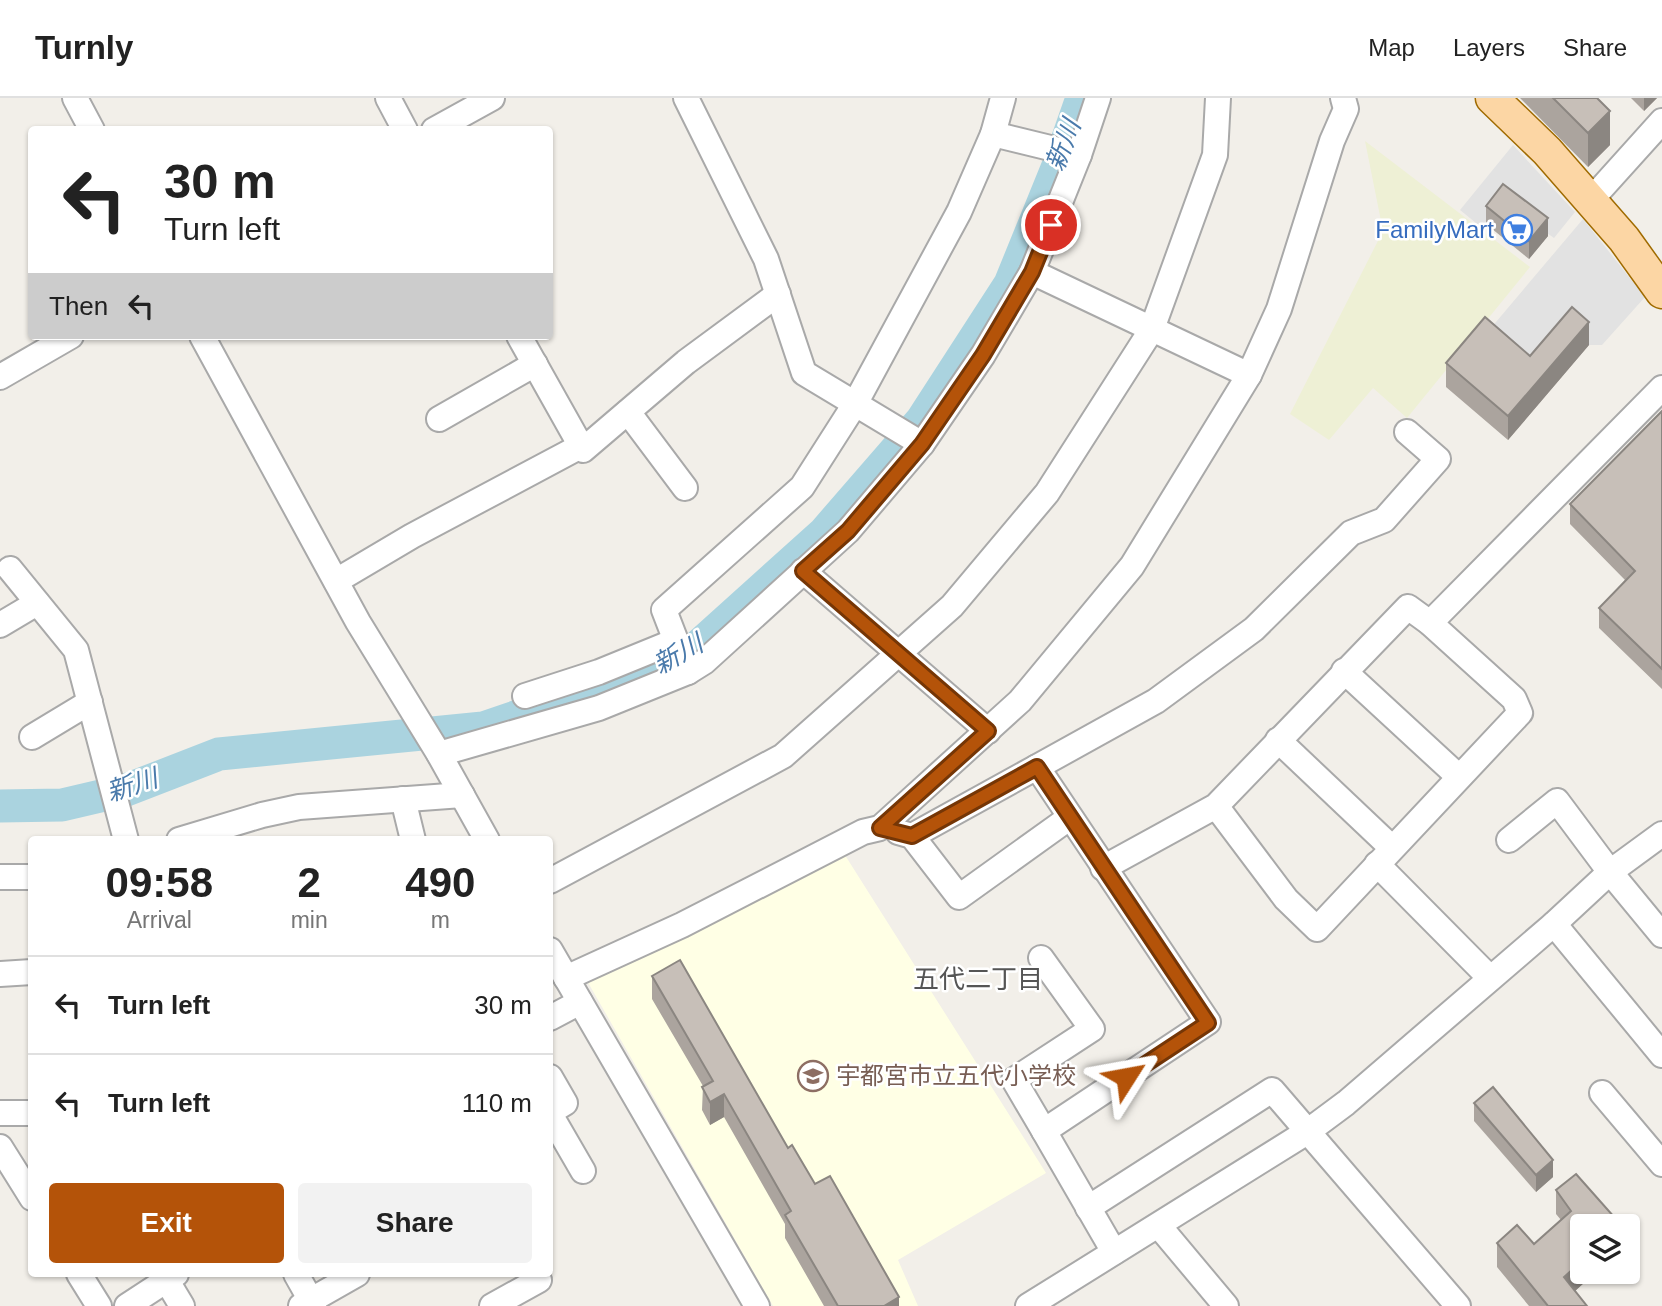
<!DOCTYPE html>
<meta charset="utf-8">
<style>
:root{--surface:#fff;--page:#f2f2f2;--text:#222;--muted:#767676;--line:#e0e0e0;--accent:#b45309}
body{margin:0;font-family:Helvetica,"Noto Sans JP",sans-serif;background:var(--page);color:var(--text);height:100vh;display:flex;flex-direction:column;font-size:26px;white-space:nowrap}
*{box-sizing:border-box;margin:0}
p{font-size:23px;color:var(--muted)}
.icon{flex:none;width:38px;height:38px;fill:none;stroke:currentColor;stroke-width:2;stroke-linecap:round;stroke-linejoin:round}
.map{position:relative;flex:1;overflow:hidden}
.sheet{position:absolute;left:28px;top:738px;width:525px;height:441px;display:flex;flex-direction:column;background:var(--surface);border-radius:7px;box-shadow:0 2px 5px #0004}
.sheet>*{flex:none}
.guide{position:absolute;left:28px;top:28px;width:525px;height:214px;border-radius:7px;box-shadow:0 2px 5px #0004;background:#fff;color:var(--text);overflow:hidden}
.fabs{position:absolute;left:1570px;top:1116px;display:grid;gap:14px}
.fabs a{display:grid;place-items:center;width:70px;height:70px;border-radius:7px;background:var(--surface);box-shadow:0 2px 5px #0004;font-size:35px}
.pin{position:absolute;display:grid;place-items:center;width:60px;height:60px;color:#fff;margin:-30px;border:4px solid #fff;border-radius:50%;box-shadow:0 2px 7px #0007}
.me{position:absolute;width:77px;margin:-38px;rotate:56deg;stroke-linejoin:round;filter:drop-shadow(0 0 5px #0008)}
.turn{display:flex;align-items:center;gap:24px;height:147px;padding:0 21px;font-size:32px}
.turn .icon{width:91px;height:91px;stroke-width:2.5}
.turn b{display:block;font-size:49px;line-height:60px}
.then{display:flex;align-items:center;height:66px;padding:0 21px;background:#0003;gap:14px;font-size:26px}
.eta{display:flex;justify-content:space-evenly;align-items:center;height:119px;text-align:center}
.eta b{font-size:42px;font-weight:700;line-height:49px}
.button{display:flex;gap:14px;margin-top:auto;padding:14px 21px}
.button a{flex:1;height:80px;border-radius:7px;background:var(--accent);color:#fff;font-size:28px;font-weight:700;line-height:80px;text-align:center}
.button a+a{background:var(--page);color:var(--text)}
ul{padding:0;list-style:none}
li{display:flex;align-items:center;gap:21px;height:98px;padding:0 21px;border-top:2px solid var(--line)}
li div{flex:1}
li b{display:block;font-size:26px}
li em{font-style:normal}
header{display:flex;align-items:center;gap:42px;box-sizing:border-box;height:98px;padding:0 35px;background:var(--surface);border-bottom:2px solid var(--line)}
header strong{font-size:33px}
nav{display:flex;gap:38px;margin-inline-start:auto;font-size:24px}
.map>svg:first-child{display:block}
</style>
<header>
<strong>Turnly</strong>
<nav><a>Map</a><a>Layers</a><a>Share</a></nav>
</header>
<div class="map">
<svg width="1662" height="1208" viewBox="0 0 1662 1208">
<rect width="100%" height="100%" fill="#f2efe9"/>
<path fill="#ffffe5" d="M843,754l203,321 -148,87 20,46h-145l-187,-327z"/>
<path fill="#eef0d5" d="M1365,43l165,126 -123,151 -34,-30 -44,52 -39,-26 93,-183z"/>
<g fill="#e2e2e2">
<path d="M1513,47l62,67 -21,26 -51,-36 -17,22 -5,3 -21,-17z"/>
<path d="M1583,121l62,78 -43,48h-13l-17,-14 -42,49 -45,-45z"/>
</g>
<g fill="none" stroke-linecap="round" stroke-linejoin="round">
<path stroke="#aad3df" stroke-width="33" d="M0,708l62,-1 64,-15 93,-36 264,-26 153,-52 58,-26 130,-117 98,-113 88,-136 50,-123 22,-63"/>
<g stroke="#a9a9a9" stroke-width="28">
<g id="minor">
<path d="M75,0l17,32"/>
<path d="M388,0l17,32"/>
<path d="M686,0l80,161 38,114 118,71"/>
<path d="M434,32l58,-32"/>
<path d="M993,36l86,21"/>
<path d="M1590,103l72,-80"/>
<path d="M1032,174l217,103"/>
<path d="M202,238l156,286 81,132 48,86"/>
<path d="M519,238l64,114 103,-88 92,-68"/>
<path d="M0,279l71,-41"/>
<path d="M628,314l57,76"/>
<path d="M439,321l96,-55"/>
<path d="M10,471l66,81 50,190"/>
<path d="M803,473l185,160"/>
<path d="M336,483l76,-45 169,-90"/>
<path d="M1430,525l232,-235"/>
<path d="M0,527l37,-22"/>
<path d="M1344,573l115,106"/>
<path d="M688,574l-24,-62 138,-123 53,-83 104,-192 34,-78 10,-36"/>
<path d="M525,598l74,-24 76,-31"/>
<path d="M32,639l58,-35"/>
<path d="M1278,642l114,108"/>
<path d="M439,656l160,-46 89,-36 16,-10 144,-131 74,-87 61,-89 49,-83 47,-117 19,-57"/>
<path d="M1037,669l119,-66 98,-72 97,-96 33,-13 54,-61 -31,-27"/>
<path d="M403,701l10,41"/>
<path d="M898,734l14,4 47,61 110,-79"/>
<path d="M912,738l125,-69 171,255 -164,109 70,121"/>
<path d="M179,742l83,-25 37,-8 163,-12"/>
<path d="M1509,742l48,-39 53,71 52,63"/>
<path d="M1377,766l113,114"/>
<path d="M1103,770l113,-62 70,93 31,30 203,-216 -6,-14 -84,-76 -22,-16 -192,199"/>
<path d="M0,779h32"/>
<path d="M550,783l233,-125 169,-150 95,-113 105,-164 63,-174 3,-57"/>
<path d="M1554,826l108,131"/>
<path d="M550,852l207,356"/>
<path d="M1041,860l51,71 -78,51 30,51"/>
<path d="M0,876l32,-2"/>
<path d="M566,880l116,-53 181,-93 17,-4 140,-127 112,-135 117,-191 30,-66 53,-168 14,-32 -3,-11"/>
<path d="M550,920l30,-16"/>
<path d="M550,979l15,26 -15,9"/>
<path d="M1602,995l60,71"/>
<path d="M0,1015h32"/>
<path d="M550,1016l33,57"/>
<path d="M0,1049l32,51"/>
<path d="M1088,1110l184,-118 186,216"/>
<path d="M1159,1128l67,80"/>
<path d="M79,1176l20,32"/>
<path d="M296,1176l18,32"/>
<path d="M167,1183l15,25"/>
<path d="M127,1208l49,-32"/>
<path d="M301,1208l56,-32"/>
<path d="M492,1208l47,-26"/>
<path d="M1028,1208l279,-174 39,-29 208,-179 56,-52 52,-38"/>
</g>
</g>
<g stroke="#a06b00" stroke-width="35">
<path id="major" d="M1492,0l55,53 77,88 38,53"/>
</g>
<use href="#minor" stroke="#fff" stroke-width="24"/>
<use href="#major" stroke="#fcd6a4" stroke-width="32"/>
</g>
<g fill="#aba49e">
<path d="M1520,0h77l13,47 -22,22z"/>
<path d="M1631,0h26l-13,13z"/>
<path d="M1486,108l62,30 -19,23 -43,-35z"/>
<path d="M1589,247l-81,95 -62,-53v-24l84,-7z"/>
<path d="M1662,313v278l-63,-61v-20l26,-28 -55,-56v-20z"/>
<path d="M652,878l136,172 27,36 84,122h-75l-39,-68v-14l-61,-107 -14,8 -8,-15 1,-24 -51,-87z"/>
<path d="M1474,1005l79,74 -17,15 -62,-71z"/>
<path d="M1556,1092l26,37v45h14l-21,19 12,15h-58l-32,-39v-24l37,1 27,-24 -5,-6z"/>
<path d="M1604,1174h14l-8,7z"/>
</g>
<g fill="#8b8681">
<path d="M1644,0h13l-13,13z"/>
<path d="M1610,13v34l-22,22v-34z"/>
<path d="M1548,120v18l-19,23v-18z"/>
<path d="M1589,224v23l-81,95v-24z"/>
<path d="M724,996v23l-14,8v-23z"/>
<path d="M1553,1062v17l-17,15v-17z"/>
<path d="M1631,1138v24l-3,3v-23z"/>
<path d="M1582,1163v11h14l-32,29v-24z"/>
<path d="M1610,1174h8l-8,7z"/>
<path d="M899,1199v9h-15z"/>
</g>
<g fill="#c7bfb8" stroke="#8b8681" stroke-width="2">
<path d="M1553,0h44l13,13 -22,22z"/>
<path d="M1503,86l45,34 -19,23 -43,-35z"/>
<path d="M1572,209l17,15 -81,94 -62,-53 39,-46 45,39z"/>
<path d="M1662,313v258l-63,-61 36,-37 -65,-67z"/>
<path d="M680,862l108,188 4,-3 23,39 15,-8 69,121 -15,9h-46l-53,-91 6,-4 -67,-117 -14,8 -8,-15 11,-6 -61,-105z"/>
<path d="M1493,989l60,73 -17,15 -62,-72z"/>
<path d="M1576,1076l47,53h-41v34l-18,16 23,29h-39l-51,-63 20,-18 17,19 37,-33 -15,-21z"/>
<path d="M1628,1134l3,4 -3,4z"/>
</g>
<g fill="none" stroke-linecap="round" stroke-linejoin="round">
<g stroke="#753606" stroke-width="18">
<path id="route" d="M1051,127l-19,47 -49,83 -61,89 -74,87 -45,40 185,160 -108,97 32,8 125,-69 171,256 -82,54"/>
</g>
<use href="#route" stroke="#b45309" stroke-width="12"/>
</g>
<defs>
<g id="supermarket-ring" transform="scale(1.575)"><circle r="9.5" fill="#fff" stroke="#3f7fe0" stroke-width="1.5"/><path d="M-6-5.5h2.5l.6 2H6L4.5 2H-2.5L-4.4-4H-6ZM-1.5 3.2a1.3 1.3 0 1 0 .1 0ZM3 3.2a1.3 1.3 0 1 0 .1 0Z" fill="#3f7fe0"/></g>
<g id="school-ring" transform="scale(1.575)"><circle r="9.5" fill="#fff" stroke="#8d6e63" stroke-width="1.5"/><path d="M0-5L7-2L0 1L-7-2ZM-4 1L0 2.5L4 1V4Q0 6-4 4Z" fill="#8d6e63"/></g>
</defs>
<g fill-rule="evenodd">
<use href="#supermarket-ring" x="1517" y="132"/>
<use href="#school-ring" x="813" y="978"/>
</g>
<g text-anchor="middle" stroke-width="5" stroke-linejoin="round" paint-order="stroke">
<g font-size="24" fill="#366cbe" stroke="#fff" text-anchor="end">
<text x="1494" y="140">FamilyMart</text>
</g>
<g font-size="24" fill="#785e54" stroke="#fff" text-anchor="start">
<text x="836" y="986">宇都宮市立五代小学校</text>
</g>
<g font-size="26" font-style="italic" fill="#4a7aab" stroke="#fff">
<text transform="translate(1063 47) rotate(-69)" y="9">新川</text>
<text transform="translate(678 556) rotate(-29)" y="9">新川</text>
<text transform="translate(132 687) rotate(-18)" y="9">新川</text>
</g>
<g font-size="26" fill="#555" stroke="#fff">
<text x="978" y="890">五代二丁目</text>
</g>
</g>
</svg>
<div class="fabs">
<a><svg class="icon" aria-label="layers" viewBox="0 0 24 24"><path d="M12 4l9 5-9 5-9-5zM3 14l9 5 9-5"/></svg></a>
</div>
<div class="pin" style="left:1051px;top:127px;background:#d93025"><svg class="icon" aria-label="arrive" viewBox="0 0 24 24"><path d="M6 21V4h12l-3 4 3 4H6"/></svg></div>
<svg class="me" style="left:1126px;top:979px" viewBox="-20 -20 40 40"><path d="M0-17L14 15 0 8-14 15z" fill="#b45309" stroke="#fff" stroke-width="4"/></svg>
<div class="guide">
<div class="turn"><svg class="icon" aria-label="left" viewBox="0 0 24 24"><path d="M17 20v-9H6M10 6l-5 5 5 5"/></svg><div><b>30 m</b>Turn left</div></div>
<div class="then">Then<svg class="icon" aria-label="left" viewBox="0 0 24 24"><path d="M17 20v-9H6M10 6l-5 5 5 5"/></svg></div>
</div>
<section class="sheet">
<div class="eta">
<div><b>09:58</b><p>Arrival</p></div>
<div><b>2</b><p>min</p></div>
<div><b>490</b><p>m</p></div>
</div>
<ul>
<li><svg class="icon" aria-label="left" viewBox="0 0 24 24"><path d="M17 20v-9H6M10 6l-5 5 5 5"/></svg><div><b>Turn left</b></div><em>30 m</em></li>
<li><svg class="icon" aria-label="left" viewBox="0 0 24 24"><path d="M17 20v-9H6M10 6l-5 5 5 5"/></svg><div><b>Turn left</b></div><em>110 m</em></li>
</ul>
<div class="button"><a>Exit</a><a>Share</a></div>
</section>
</div>
